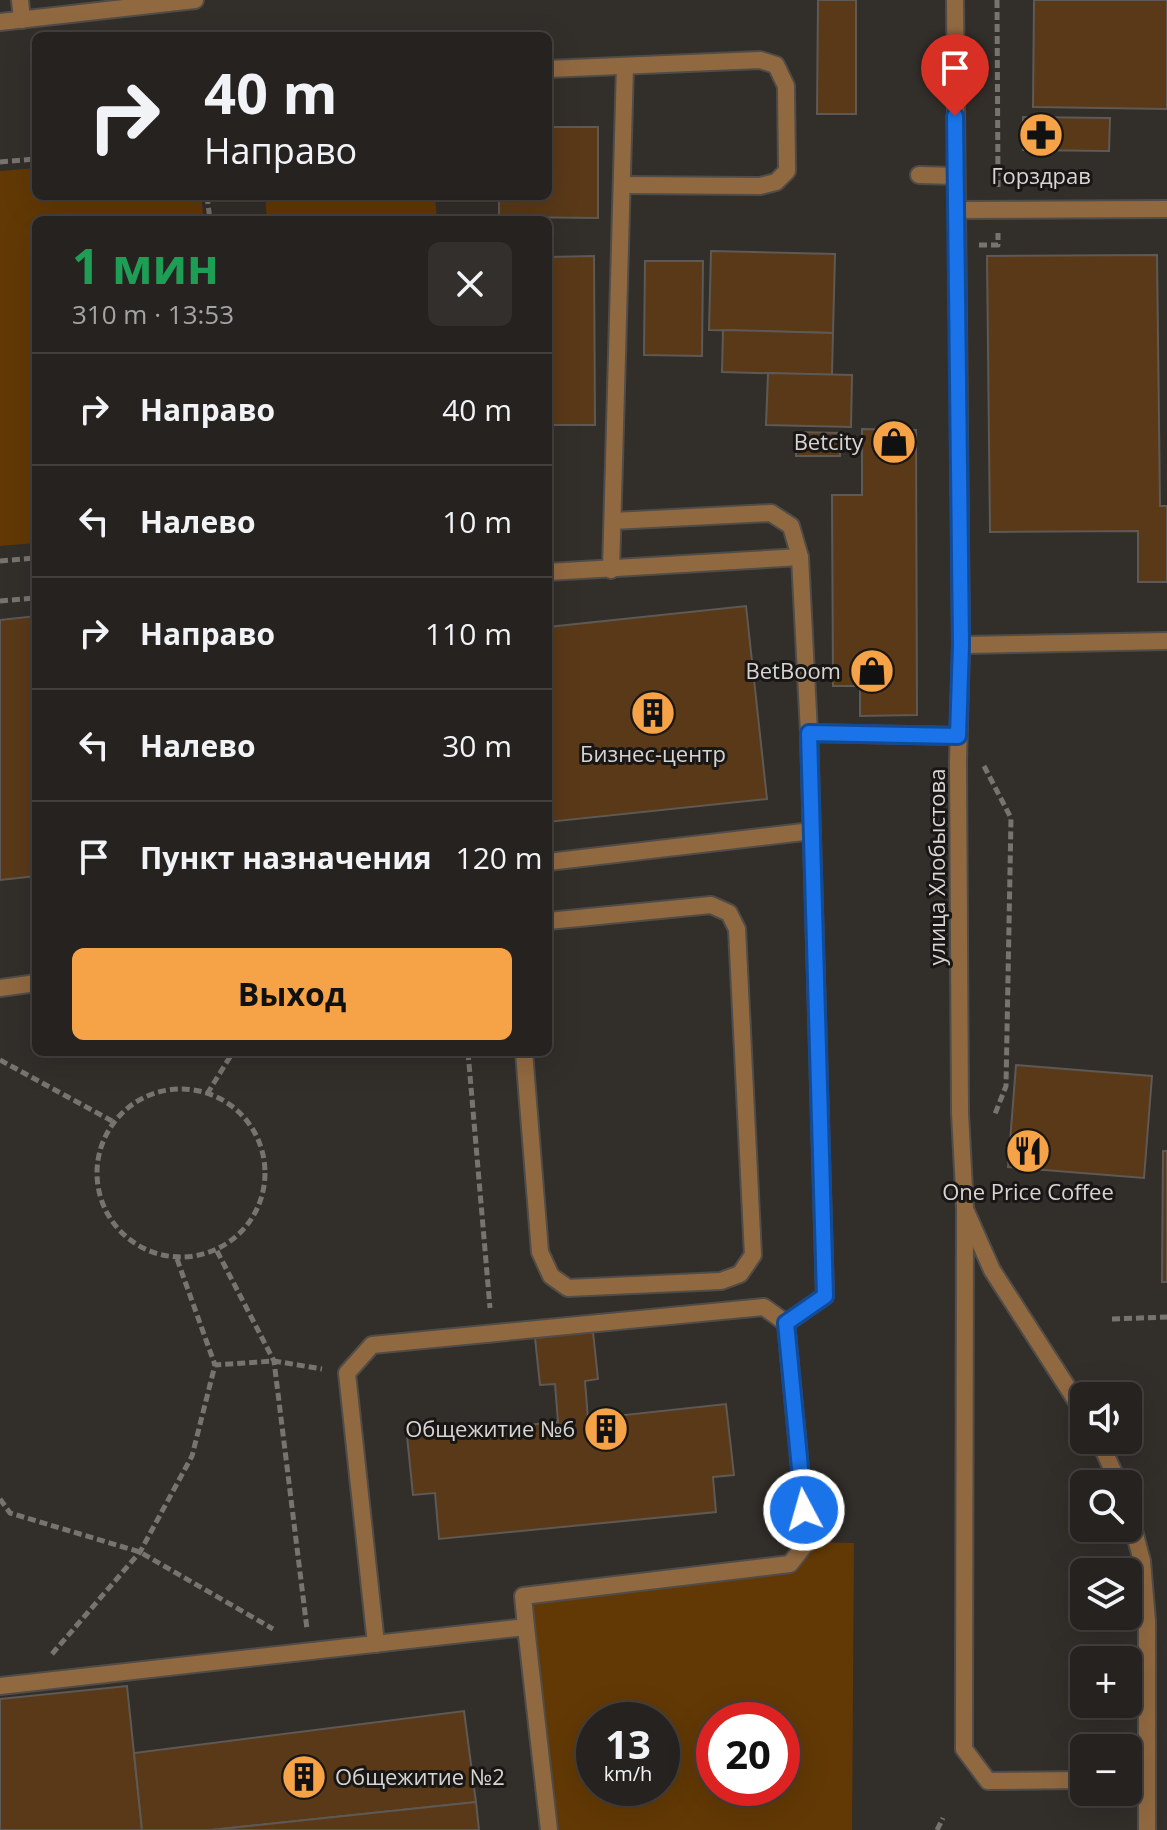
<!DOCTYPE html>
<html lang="ru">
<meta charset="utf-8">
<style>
:root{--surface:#262220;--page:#322f2d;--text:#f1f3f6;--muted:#a4a4a5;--line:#423f3e;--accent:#f6a247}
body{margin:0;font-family:"Open Sans",sans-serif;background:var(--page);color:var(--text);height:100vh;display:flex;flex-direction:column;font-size:30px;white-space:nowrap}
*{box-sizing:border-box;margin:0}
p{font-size:26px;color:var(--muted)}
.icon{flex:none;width:44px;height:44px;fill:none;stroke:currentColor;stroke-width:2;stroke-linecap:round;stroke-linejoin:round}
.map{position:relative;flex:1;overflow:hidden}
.drawer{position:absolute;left:32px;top:216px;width:520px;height:840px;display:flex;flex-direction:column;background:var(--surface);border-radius:12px;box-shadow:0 8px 32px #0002,0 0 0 2px var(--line)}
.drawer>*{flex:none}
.hud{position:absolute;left:32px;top:32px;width:520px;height:168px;border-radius:12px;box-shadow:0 8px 32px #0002,0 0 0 2px var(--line);background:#262220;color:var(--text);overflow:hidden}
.fabs{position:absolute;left:1070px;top:1382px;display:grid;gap:16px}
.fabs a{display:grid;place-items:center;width:72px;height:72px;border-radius:12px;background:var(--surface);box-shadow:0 8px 32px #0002,0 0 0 2px var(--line);font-size:40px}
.speed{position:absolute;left:576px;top:1702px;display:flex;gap:16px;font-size:40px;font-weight:700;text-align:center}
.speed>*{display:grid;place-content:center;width:104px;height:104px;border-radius:50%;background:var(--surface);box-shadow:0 8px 32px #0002,0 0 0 2px var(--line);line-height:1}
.speed small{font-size:20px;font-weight:400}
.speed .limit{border:12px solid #d22;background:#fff;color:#111}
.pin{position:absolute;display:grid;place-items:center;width:68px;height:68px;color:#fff;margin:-82px -34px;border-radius:50% 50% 50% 0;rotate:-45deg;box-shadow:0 0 8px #0007}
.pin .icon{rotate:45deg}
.me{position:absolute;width:88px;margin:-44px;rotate:354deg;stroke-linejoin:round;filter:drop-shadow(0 0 6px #0008)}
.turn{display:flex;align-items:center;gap:28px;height:168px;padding:0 40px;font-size:36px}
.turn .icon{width:104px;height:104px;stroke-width:2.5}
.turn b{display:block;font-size:56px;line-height:68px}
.round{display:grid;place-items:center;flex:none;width:84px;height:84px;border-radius:12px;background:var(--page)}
.headline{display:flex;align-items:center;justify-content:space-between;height:136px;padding:0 40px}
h1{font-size:48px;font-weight:700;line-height:60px;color:#1e9e55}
.primary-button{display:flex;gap:16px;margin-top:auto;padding:16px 40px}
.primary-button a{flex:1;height:92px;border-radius:12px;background:var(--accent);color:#111;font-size:32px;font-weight:700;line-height:92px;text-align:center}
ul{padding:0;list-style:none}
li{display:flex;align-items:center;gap:24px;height:112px;padding:0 40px;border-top:2px solid var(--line)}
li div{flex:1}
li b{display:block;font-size:30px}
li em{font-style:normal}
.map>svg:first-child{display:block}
</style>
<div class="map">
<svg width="1167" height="1830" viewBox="0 0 1167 1830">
<rect width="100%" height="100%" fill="#322e2a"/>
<g fill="#623905" fill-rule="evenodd">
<path d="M36,168v28h165l3,24h-168v323l-36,3v-375z"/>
<path d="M265,196h170l2,24h-170z"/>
<path d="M807,1542l47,1 -2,287h-303l-26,-234 267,-32zM594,1720h68v68h-68zM714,1720h68v68h-68z"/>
</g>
<g fill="#593918" stroke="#5e5955" stroke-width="2">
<path d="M818,0h38v114h-39z"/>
<path d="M1034,0h133v109l-134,-2z"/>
<path d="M1023,117l87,1 -1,33 -86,-1z"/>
<path d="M548,127h50v91l-99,-1v-21h49z"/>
<path d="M711,251l124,3 -2,79 -124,-3z"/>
<path d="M1157,255l3,251h7v76h-29v-51l-148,1 -3,-276z"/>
<path d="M594,256l1,169h-47v-168z"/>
<path d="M645,261h58l-1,95 -58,-1z"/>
<path d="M723,330l110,3 -1,42 -110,-3z"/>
<path d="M768,373l84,2 -1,52 -85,-2z"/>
<path d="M862,429l54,1 1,285 -57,1v-30h-27l-1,-191h30z"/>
<path d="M796,432l44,1v23h-44z"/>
<path d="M746,606l21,193 -219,23v-195z"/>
<path d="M36,616v260l-36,4v-260z"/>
<path d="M1016,1065l136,11 -8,102 -136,-11z"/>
<path d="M1163,1151h4v131h-5z"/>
<path d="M593,1332l5,47 -13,2 3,38 138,-15 8,71 -21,2 3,35 -277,27 -4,-46 -22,2 -6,-59 151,-14 -3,-38 -15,1 -5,-47z"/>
<path d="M127,1686l15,144h-142v-131z"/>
<path d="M464,1711l12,91 -265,28h-69l-8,-77z"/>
<path d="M476,1802l3,28h-268z"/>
</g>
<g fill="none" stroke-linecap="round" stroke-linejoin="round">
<g stroke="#504c48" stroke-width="20">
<g id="lane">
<path d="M20,0l2,20"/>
<path d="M0,22l195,-22"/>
<path d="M548,69l212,-9 16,5 10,21 1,85 -11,11 -16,4 -138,-1"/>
<path d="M919,175l37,1"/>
<path d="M956,210l211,-1"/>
<path d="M613,521l158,-8 20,13 9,31"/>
<path d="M611,570l14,-504"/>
<path d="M548,572l252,-15 9,176 16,563 -39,27"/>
<path d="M961,645l206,-4"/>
<path d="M809,733l149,3"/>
<path d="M548,862l264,-31"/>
<path d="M0,988l36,-5"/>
<path d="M524,1052l16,200 11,24 17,12 153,-7 19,-7 13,-19 -16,-326 -8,-16 -18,-8 -163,16"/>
<path d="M965,1209l-1,540 24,32 96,-1"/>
<path d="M376,1644l-29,-271 25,-28 392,-38 22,16 21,219 -17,22 -267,32 3,31"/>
<path d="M0,1686l526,-59 23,203"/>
<path d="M1128,1780h19"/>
</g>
</g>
<g stroke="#504c48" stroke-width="20">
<g id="street">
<path d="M955,0l6,645 -3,116 2,352 5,96 27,61 92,143"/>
<path d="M1099,1440l20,44"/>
<path d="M1128,1508l14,53 5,60v209"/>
</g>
</g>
<g stroke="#777470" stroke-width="5" stroke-dasharray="8 4" stroke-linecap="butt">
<path d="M997,0l1,187"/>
<path d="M0,162l36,-3"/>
<path d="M207,196l3,24"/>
<path d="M979,245h19v-12"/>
<path d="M0,561l36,-3"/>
<path d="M0,601l36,-3"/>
<path d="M984,766l27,52 -5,268 -11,28"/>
<path d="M468,1052l22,256"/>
<path d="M0,1060l112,61"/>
<circle cx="181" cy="1173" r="84"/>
<path d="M207,1094l26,-42"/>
<path d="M217,1251l57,110 33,268"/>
<path d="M177,1259l38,106"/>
<path d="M1112,1319l55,-2"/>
<path d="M0,1499l10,14 130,39 133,77"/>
<path d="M52,1654l88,-102 52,-96 23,-91 59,-4 48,8"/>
<path d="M937,1830l6,-12"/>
</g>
<use href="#lane" stroke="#916941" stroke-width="16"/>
<use href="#street" stroke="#916941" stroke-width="16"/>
</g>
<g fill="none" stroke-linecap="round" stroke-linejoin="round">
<g stroke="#114b97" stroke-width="20">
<path id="route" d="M804,1510l-18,-187 39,-27 -16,-563 149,3 3,-91 -6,-529"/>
</g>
<use href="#route" stroke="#1a73e8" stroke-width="14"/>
</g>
<defs>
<g id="pharmacy-disc" transform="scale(2.3)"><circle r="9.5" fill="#f6a247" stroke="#191715"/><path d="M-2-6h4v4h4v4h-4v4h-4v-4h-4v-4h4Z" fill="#111"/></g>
<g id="shop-disc" transform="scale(2.3)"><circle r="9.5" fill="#f6a247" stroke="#191715"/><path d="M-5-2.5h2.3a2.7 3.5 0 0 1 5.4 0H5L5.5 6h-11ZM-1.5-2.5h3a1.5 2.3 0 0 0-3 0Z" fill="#111"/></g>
<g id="building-disc" transform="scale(2.3)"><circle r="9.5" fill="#f6a247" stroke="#191715"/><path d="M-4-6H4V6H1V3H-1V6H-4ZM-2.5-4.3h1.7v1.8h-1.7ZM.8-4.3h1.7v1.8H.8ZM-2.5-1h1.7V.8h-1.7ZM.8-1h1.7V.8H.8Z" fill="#111"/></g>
<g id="restaurant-disc" transform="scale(2.3)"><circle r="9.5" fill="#f6a247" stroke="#191715"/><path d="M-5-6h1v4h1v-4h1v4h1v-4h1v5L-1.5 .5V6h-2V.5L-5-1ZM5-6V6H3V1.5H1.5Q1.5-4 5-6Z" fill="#111"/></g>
</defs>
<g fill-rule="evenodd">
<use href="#pharmacy-disc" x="1041" y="135"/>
<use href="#shop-disc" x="894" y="442"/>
<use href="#shop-disc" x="872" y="671"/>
<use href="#building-disc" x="653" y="713"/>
<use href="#restaurant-disc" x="1028" y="1151"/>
<use href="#building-disc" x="606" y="1429"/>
<use href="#building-disc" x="304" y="1777"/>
</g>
<g text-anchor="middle" stroke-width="6" stroke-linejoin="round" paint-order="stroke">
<g font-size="22" fill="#d7d4d1" stroke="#191715">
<text x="1041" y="184">Горздрав</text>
<text x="863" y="450" text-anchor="end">Betcity</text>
<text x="841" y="679" text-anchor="end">BetBoom</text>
<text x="653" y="762">Бизнес-центр</text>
<text x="1028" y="1200">One Price Coffee</text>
<text x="575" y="1437" text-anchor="end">Общежитие №6</text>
<text x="335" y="1785" text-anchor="start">Общежитие №2</text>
</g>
<g font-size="22" fill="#d7d4d1" stroke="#191715">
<text transform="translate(937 867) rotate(-90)" y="8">улица Хлобыстова</text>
</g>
</g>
</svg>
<div class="fabs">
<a><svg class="icon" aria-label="sound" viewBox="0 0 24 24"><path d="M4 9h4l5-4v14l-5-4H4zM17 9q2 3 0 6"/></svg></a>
<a><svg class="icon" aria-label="search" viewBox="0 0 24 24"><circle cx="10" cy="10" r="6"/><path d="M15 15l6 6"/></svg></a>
<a><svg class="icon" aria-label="layers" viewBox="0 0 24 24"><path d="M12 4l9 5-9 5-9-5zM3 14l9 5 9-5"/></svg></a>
<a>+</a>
<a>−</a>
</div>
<div class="speed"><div>13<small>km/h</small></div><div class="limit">20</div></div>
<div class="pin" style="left:955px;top:116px;background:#d93025"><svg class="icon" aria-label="arrive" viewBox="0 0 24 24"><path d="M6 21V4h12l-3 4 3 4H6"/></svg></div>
<svg class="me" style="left:804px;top:1510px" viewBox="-20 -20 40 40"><circle r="17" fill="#1a73e8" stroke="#fff" stroke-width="3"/><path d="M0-11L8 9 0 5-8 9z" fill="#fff"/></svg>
<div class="hud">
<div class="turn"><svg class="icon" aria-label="right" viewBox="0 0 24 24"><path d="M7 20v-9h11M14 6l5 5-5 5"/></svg><div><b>40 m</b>Направо</div></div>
</div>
<section class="drawer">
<div class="headline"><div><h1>1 мин</h1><p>310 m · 13:53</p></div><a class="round"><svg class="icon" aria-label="close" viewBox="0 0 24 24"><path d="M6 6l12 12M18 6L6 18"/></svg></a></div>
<ul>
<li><svg class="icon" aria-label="right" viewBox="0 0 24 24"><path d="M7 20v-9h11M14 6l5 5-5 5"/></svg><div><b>Направо</b></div><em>40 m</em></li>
<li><svg class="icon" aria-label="left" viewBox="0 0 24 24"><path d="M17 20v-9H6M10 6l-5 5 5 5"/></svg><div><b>Налево</b></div><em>10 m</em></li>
<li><svg class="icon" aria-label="right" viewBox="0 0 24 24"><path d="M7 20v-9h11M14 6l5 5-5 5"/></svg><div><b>Направо</b></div><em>110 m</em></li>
<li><svg class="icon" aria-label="left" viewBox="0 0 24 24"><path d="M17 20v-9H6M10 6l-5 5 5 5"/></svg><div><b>Налево</b></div><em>30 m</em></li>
<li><svg class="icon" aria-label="arrive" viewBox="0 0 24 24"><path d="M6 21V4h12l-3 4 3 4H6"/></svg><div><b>Пункт назначения</b></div><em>120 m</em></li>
</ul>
<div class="primary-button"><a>Выход</a></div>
</section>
</div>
